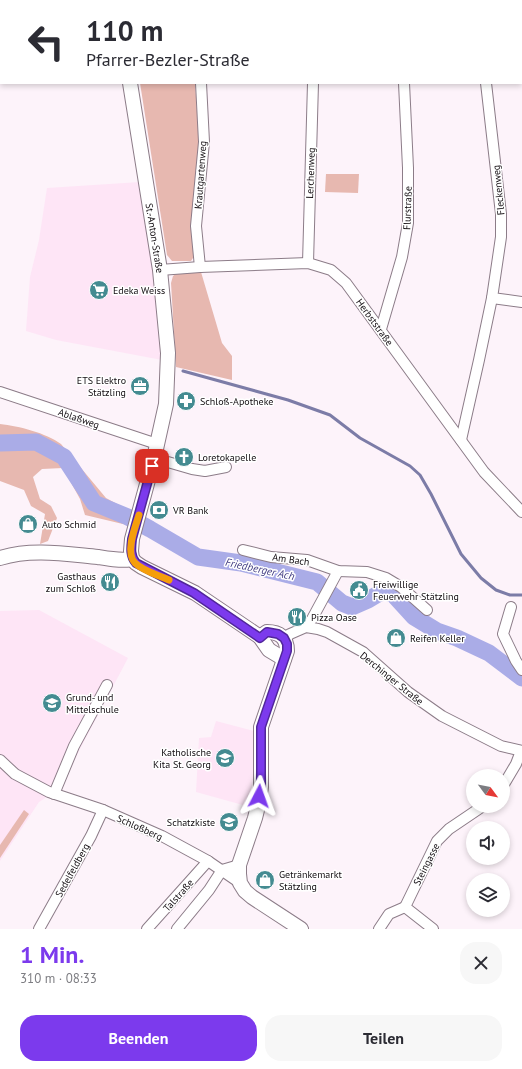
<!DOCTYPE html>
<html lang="de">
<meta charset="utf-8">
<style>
:root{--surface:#fff;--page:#f7f7f7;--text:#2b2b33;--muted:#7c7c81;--accent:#7c3aed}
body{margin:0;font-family:"PT Sans",sans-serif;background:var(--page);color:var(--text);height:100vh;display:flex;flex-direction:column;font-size:15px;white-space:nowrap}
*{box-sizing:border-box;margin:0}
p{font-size:13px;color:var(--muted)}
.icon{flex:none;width:22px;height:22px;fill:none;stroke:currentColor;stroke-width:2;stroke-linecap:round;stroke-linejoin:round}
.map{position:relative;height:929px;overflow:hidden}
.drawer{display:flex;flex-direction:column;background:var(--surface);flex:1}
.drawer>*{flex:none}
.top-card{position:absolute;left:0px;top:0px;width:522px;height:84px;box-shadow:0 2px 6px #0003;background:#fff;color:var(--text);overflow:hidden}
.needle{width:26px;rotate:122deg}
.fabs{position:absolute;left:466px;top:769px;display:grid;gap:8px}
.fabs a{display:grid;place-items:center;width:44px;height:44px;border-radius:50%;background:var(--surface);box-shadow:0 2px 6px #0003;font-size:20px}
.pin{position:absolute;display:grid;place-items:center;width:34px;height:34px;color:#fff;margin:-17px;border-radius:8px;box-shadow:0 2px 6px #0006}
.me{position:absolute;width:44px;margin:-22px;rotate:4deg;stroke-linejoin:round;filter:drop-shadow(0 0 3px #0008)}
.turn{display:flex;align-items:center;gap:14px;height:84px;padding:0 20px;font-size:18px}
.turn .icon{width:52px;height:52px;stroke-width:2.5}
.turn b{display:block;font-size:28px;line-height:34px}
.round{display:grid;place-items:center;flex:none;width:42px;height:42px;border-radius:16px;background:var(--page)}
.headline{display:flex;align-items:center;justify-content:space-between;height:68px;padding:0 20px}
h1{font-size:24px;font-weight:700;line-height:30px;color:var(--accent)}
.cta{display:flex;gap:8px;margin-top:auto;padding:8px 20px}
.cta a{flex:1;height:46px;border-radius:16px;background:var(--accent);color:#fff;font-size:16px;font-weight:700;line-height:46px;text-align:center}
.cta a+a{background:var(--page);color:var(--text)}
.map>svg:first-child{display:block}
</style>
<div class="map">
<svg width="522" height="929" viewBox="0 0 522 929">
<rect width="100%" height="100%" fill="#fdf3fa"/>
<g fill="#fee5f6">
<path d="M140,182l14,91 8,87 -106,-20 -30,-9 4,-54 9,-37 8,-52z"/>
<path d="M39,610l89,48 -48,91 -19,39 -22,14 -39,59v-250z"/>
<path d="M216,721l38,10 -1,46 -3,30 -54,-15 3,-54 12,-1z"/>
</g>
<g fill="#e7b8b0">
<path d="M140,83h55l5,70 -5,102 -4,6h-19l-5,-6z"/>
<path d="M326,174h33l-1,19 -33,-1z"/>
<path d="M178,272h23l21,71 10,13v24l-56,-13 -5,-84 2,-7z"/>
<path d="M0,424c19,2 46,9 61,20l45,54 24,13 -3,14 -42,-10 -5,-16 -17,-31 -21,1 -9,8 7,22 11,7 6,12 -9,23 -8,3 5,-30 -14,-8 -7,-16 -24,-9z"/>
<path d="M24,810l5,4 -29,44v-13z"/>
</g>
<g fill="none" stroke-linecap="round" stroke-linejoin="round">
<path stroke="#7c7ca7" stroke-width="3" d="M183,371l105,29 42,15 30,23 50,28 10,9 11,19 30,60 20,24 15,12 14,5h12"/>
<path stroke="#aaace7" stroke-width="17" d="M0,443l36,-1 28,15 30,46 34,14 22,12 48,28 43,6 76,19 25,21 10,4 16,-7 15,-9 10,3 21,23 23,14 20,7 32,15 33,25"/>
<g stroke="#8c7c88" stroke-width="12">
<g id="street">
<path d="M319,1v-1"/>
<path d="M485,1v-1"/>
<path d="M521,63h1"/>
<path d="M308,263l5,-180"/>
<path d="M200,267l-4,-41 8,-84 -3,-59"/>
<path d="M160,270l40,-3 108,-4 23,7 15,13 138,189 38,40"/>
<path d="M492,298l30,4"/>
<path d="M381,329l21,-72 6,-34v-55l-4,-85"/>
<path d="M0,392l157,52"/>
<path d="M461,440l18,-80 13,-62 9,-61v-23l-15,-131"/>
<path d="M154,458l38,11 13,2 21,-4"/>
<path d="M243,550l28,7 36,3 31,11 29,1 19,6 15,9 26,23"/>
<path d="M511,607l-8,27 13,27 6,9"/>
<path d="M306,627l6,-8 26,-48"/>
<path d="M284,638l6,-4 16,-7 12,2 9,3 36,20 45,40 34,24 59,30 21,5"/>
<path d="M0,760l15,14 34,18 54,18 59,26 46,25 32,22"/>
<path d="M503,786l13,-22 5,-13"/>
<path d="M54,794l20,-48 33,-61"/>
<path d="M39,929l52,-93 12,-26"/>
<path d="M147,929l61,-68"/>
<path d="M177,929l32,-39 13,-20 17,-5"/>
<path d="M379,929l10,-15 16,-7"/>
<path d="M433,929l-28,-22 32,-66 12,-12 34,-23"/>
</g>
</g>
<g stroke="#8c7c88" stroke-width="16">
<g id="secondary">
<path d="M116,0l1,1"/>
<path d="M130,83l30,187 8,83 -2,51 -12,54 -22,81 -1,12 1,8"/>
<path d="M0,558c31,-10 66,-4 98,-1 12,2 22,4 34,2"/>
<path d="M132,559l4,4 6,4 53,26 65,44 9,13 15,9"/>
<path d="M260,637l7,-5c12,0 20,5 20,19l-26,76v60l-3,19 -3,12 -16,47v9l1,9 5,8 7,6 49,32"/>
</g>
</g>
<use href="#street" stroke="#fff" stroke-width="10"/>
<use href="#secondary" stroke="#fff" stroke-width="14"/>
</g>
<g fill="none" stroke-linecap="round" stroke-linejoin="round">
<g stroke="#51269a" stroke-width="10">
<path id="route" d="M152,466l-20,73c-1,9 -2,17 4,24l58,30 66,45 7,-6 11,2 6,4 3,6v7l-26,76v60l-2,9"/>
</g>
<use href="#route" stroke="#7c3aed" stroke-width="7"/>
<path stroke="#f59e0b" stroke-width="7" d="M139,515c-4,12 -14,38 -4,48 8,8 23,12 34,17"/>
</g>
<defs>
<g id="supermarket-disc" transform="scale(1)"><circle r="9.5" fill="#448b91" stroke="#fff"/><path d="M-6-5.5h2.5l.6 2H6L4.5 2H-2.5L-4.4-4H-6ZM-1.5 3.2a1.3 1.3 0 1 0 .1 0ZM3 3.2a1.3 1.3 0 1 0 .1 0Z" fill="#fff"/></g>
<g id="office-disc" transform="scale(1)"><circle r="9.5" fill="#448b91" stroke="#fff"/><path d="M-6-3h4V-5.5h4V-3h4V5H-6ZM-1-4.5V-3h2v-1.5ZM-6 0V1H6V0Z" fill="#fff"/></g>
<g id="pharmacy-disc" transform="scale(1)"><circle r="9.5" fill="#448b91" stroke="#fff"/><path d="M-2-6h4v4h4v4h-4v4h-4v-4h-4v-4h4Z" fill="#fff"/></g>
<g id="church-disc" transform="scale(1)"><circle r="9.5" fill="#448b91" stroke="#fff"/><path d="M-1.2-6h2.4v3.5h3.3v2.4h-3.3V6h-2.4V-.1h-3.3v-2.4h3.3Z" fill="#fff"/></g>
<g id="bank-disc" transform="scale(1)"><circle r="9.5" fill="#448b91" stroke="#fff"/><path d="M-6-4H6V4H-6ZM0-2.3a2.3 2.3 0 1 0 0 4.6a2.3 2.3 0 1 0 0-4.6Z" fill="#fff"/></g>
<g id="shop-disc" transform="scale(1)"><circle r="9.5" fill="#448b91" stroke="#fff"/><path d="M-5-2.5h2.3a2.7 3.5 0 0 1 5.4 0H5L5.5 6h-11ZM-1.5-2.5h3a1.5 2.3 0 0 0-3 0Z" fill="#fff"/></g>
<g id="restaurant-disc" transform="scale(1)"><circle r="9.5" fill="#448b91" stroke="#fff"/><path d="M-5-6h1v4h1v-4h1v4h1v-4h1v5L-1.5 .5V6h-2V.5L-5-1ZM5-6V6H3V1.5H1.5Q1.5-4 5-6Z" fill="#fff"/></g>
<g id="civic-disc" transform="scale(1)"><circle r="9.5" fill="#448b91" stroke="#fff"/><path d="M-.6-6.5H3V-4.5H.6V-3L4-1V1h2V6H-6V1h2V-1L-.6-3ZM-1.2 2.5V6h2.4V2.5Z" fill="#fff"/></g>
<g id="school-disc" transform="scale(1)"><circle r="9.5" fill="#448b91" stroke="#fff"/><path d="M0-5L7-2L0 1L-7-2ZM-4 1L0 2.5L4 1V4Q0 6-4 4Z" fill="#fff"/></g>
</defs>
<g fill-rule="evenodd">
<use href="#supermarket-disc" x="99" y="290"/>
<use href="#office-disc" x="140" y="386"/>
<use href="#pharmacy-disc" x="186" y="401"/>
<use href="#church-disc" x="184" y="457"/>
<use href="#bank-disc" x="159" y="510"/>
<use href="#shop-disc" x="28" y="524"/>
<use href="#restaurant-disc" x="110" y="582"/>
<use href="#civic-disc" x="359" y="590"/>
<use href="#restaurant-disc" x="297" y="617"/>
<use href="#shop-disc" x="396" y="638"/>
<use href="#school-disc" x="52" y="703"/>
<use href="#school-disc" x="225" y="758"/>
<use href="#school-disc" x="229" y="822"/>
<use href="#shop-disc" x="265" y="880"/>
</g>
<g text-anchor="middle" stroke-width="3" stroke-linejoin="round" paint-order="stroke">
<g font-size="10" fill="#120d11" stroke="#fff">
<text transform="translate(310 173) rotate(-88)" y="4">Lerchenweg</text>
<text transform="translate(200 175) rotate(-86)" y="4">Krautgartenweg</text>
<text transform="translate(498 190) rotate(-96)" y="4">Fleckenweg</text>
<text transform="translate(407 208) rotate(-88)" y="4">Flurstraße</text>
<text transform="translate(155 238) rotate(81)" y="4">St.-Anton-Straße</text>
<text transform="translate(375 322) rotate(54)" y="4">Herbststraße</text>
<text transform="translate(79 418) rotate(19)" y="4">Ablaßweg</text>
<text transform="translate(291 559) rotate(8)" y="4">Am Bach</text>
<text transform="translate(392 678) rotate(39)" y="4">Derchinger Straße</text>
<text transform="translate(140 827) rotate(24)" y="4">Schloßberg</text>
<text transform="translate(426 864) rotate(-63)" y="4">Steingasse</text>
<text transform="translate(72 870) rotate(-61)" y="4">Sedelfeldberg</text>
<text transform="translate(178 895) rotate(-48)" y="4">Talstraße</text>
</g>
<g font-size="10" fill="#120d11" stroke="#fff" text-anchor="start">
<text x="113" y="294">Edeka Weiss</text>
<text x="126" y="384" text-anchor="end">ETS Elektro<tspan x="126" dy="12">Stätzling</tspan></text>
<text x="200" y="405">Schloß-Apotheke</text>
<text x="198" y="461">Loretokapelle</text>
<text x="173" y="514">VR Bank</text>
<text x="42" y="528">Auto Schmid</text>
<text x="96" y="580" text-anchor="end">Gasthaus<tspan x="96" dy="12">zum Schloß</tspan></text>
<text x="373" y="588">Freiwillige<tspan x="373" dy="12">Feuerwehr Stätzling</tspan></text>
<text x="311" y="621">Pizza Oase</text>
<text x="410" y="642">Reifen Keller</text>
<text x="66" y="701">Grund- und<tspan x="66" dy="12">Mittelschule</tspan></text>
<text x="211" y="756" text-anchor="end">Katholische<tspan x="211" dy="12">Kita St. Georg</tspan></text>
<text x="215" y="826" text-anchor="end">Schatzkiste</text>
<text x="279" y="878">Getränkemarkt<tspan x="279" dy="12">Stätzling</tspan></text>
</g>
<g font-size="11" font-style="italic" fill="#3f3a80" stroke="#fff">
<text transform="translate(260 569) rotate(12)" y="4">Friedberger Ach</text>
</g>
</g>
</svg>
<div class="fabs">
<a><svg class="needle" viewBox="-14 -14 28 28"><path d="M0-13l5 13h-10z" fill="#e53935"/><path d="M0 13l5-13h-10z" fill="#7c7c81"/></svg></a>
<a><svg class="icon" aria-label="sound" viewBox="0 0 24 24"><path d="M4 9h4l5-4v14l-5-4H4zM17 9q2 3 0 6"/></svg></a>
<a><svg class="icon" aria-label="layers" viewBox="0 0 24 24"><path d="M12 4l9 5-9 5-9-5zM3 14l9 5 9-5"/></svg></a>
</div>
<div class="pin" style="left:152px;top:466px;background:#d93025"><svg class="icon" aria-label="arrive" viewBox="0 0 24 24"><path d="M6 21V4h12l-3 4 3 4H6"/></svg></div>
<svg class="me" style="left:259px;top:796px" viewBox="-20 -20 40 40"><path d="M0-17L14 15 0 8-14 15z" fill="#7c3aed" stroke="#fff" stroke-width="4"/></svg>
<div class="top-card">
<div class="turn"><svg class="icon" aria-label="left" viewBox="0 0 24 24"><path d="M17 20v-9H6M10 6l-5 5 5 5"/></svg><div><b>110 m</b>Pfarrer-Bezler-Straße</div></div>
</div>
</div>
<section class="drawer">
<div class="headline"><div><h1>1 Min.</h1><p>310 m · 08:33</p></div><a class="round"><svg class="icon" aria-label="close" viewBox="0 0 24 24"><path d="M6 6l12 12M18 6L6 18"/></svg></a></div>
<div class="cta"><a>Beenden</a><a>Teilen</a></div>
</section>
